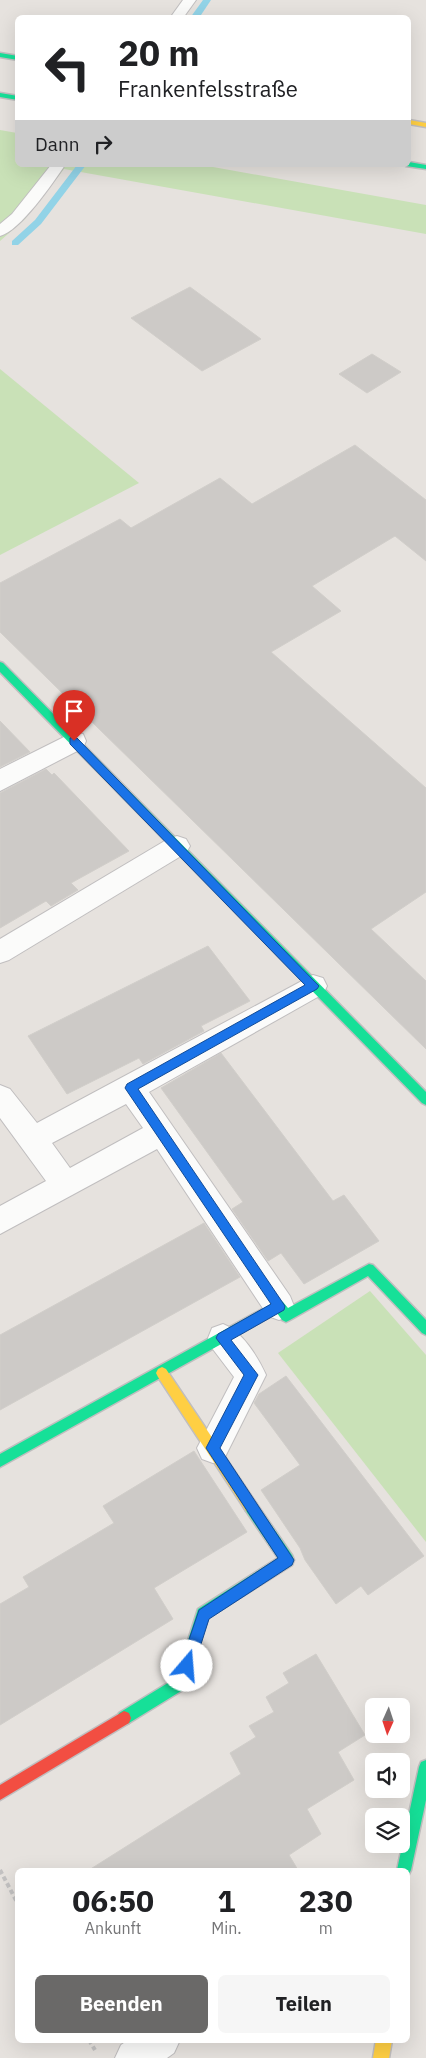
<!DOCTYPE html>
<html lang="de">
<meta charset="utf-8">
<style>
:root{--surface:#fff;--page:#f6f6f6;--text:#202124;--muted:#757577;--accent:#6a6968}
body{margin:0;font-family:"IBM Plex Sans",sans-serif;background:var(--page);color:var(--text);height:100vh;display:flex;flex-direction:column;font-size:19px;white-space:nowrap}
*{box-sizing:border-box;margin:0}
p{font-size:16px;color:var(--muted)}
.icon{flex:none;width:28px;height:28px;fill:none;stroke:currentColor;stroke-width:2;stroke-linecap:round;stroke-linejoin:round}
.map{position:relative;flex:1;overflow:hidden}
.drawer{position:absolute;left:15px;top:1868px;width:395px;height:175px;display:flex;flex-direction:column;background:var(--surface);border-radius:8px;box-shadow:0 5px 20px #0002}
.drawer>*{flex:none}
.hud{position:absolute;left:15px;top:15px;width:396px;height:152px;border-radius:8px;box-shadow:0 5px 20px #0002;background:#fff;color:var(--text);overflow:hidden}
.needle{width:32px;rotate:183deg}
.controls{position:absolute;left:365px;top:1698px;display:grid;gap:10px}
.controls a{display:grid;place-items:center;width:45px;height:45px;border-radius:8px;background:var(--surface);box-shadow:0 5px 20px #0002;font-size:25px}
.pin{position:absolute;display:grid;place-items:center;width:42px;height:42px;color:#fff;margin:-51px -21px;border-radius:50% 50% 50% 0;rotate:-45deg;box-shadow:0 0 5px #0007}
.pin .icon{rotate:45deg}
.me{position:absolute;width:55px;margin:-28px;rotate:18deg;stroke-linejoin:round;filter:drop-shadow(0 0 4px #0008)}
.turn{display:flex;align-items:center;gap:18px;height:105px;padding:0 20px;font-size:22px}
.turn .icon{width:65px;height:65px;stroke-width:2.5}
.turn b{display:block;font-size:35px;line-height:42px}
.then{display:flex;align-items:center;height:48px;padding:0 20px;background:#0003;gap:10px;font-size:19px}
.eta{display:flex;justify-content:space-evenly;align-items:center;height:85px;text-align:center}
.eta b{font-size:30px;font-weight:700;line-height:35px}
.cta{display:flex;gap:10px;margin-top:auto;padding:10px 20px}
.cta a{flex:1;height:58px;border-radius:8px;background:var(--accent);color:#fff;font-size:20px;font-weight:700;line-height:58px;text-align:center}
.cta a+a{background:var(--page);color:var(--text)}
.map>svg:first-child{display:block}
</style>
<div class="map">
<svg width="426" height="2058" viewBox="0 0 426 2058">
<rect width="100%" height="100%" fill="#e6e2de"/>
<g fill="#c9e1b7">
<path d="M0,130l17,3 1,32h184l224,40v29l-362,-65 -39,50 -25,22z"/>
<path d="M0,369l139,114 -139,72z"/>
<path d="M370,1291l56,64v187l-148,-189z"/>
</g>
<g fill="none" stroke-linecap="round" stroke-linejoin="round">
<g fill="#92d3e7" fill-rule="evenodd">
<path d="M203,0h8l-12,18h-9z"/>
<path d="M77,165h9l-45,59 -23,21h-6v-4l23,-21z"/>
</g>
</g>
<g fill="#cdcac7" stroke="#d1ceca">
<path d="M190,287l71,52 -59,32 -71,-53z"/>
<path d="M372,354l29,18 -34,21 -28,-19z"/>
<path d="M355,445l71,55v61l-31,-25 -83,50 29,25 -70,41 155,136v104l-55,37 55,52v68l-426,-417v-49l120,-64 11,9 89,-50 32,26z"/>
<path d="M0,721l30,31 -30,15z"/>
<path d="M46,769l6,6 2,-2 75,78 -58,32 7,7 -27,16 -5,-5 -46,27v-135z"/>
<path d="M208,946l42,55 -49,25 3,5 -61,33 -4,-6 -72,36 -39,-58z"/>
<path d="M221,1053l112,148 11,-6 35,46 -75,43 -23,-31 -13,8 -36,-52 11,-7 -82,-114z"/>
<path d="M204,1223l36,54 -240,133v-75z"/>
<path d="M286,1376l138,180 -56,39 -7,-9 -25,18 -31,-44 -5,-12 -39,-58 39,-25 -46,-62 5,-9z"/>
<path d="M194,1451l53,81 -93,56 19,31 -173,106v-121l29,-17 -6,-10 91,-54 -11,-17z"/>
<path d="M316,1654l49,81 -27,17 16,28 -47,29 14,25 -32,21 9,15h-209l152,-96 -11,-21 26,-16 -7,-11 25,-14 -8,-15 23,-14 -6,-10z"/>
</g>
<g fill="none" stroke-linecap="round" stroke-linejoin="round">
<g stroke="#c0bebf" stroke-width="2">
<g id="lane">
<path d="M183,0h13l-13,18h-13z"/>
<path d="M51,165h14c-12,18 -45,66 -65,71v-12l12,-10z"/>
</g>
</g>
<g stroke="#c0bebf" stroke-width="2">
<g id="street">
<path d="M74,732l9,2 3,7 -3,7 -83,43v-22z"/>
<path d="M177,836l9,3 4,7 -4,7 -177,107 -9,3v-24l168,-100z"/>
<path d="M313,975l10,3 4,8 -4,8 -174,98 141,204 4,10 -4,10 -11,4 -11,-4 -111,-167 -157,85v-28l46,-25 -46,-63v-33l10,4 27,34zM126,1104l17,24 -73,40 -18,-25z"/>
<path d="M223,1324c19,7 35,33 43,51l-42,84 -11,4 -11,-4 -5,-11 37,-71 -22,-29 -4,-10 4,-10z"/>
<path d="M128,2040h52l-6,13 -7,5h-52l6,-13z"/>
</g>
</g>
<g stroke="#c0bebf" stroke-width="3">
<g id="fast">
<path d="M0,53l18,3v4l-18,-3z"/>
<path d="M0,93l18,3v4l-18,-3z"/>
<path d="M409,162l17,3v4l-20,-3 3,-1z"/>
<path d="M0,662l3,1 423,429v13l-4,-2 -422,-431z"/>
<path d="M369,1264l4,1 53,55v15l-4,-2 -54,-57 -78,44 -4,2 -4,-2 -5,-7 -277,154v-13l275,-152 4,-2 4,2 5,6z"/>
<path d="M251,1501l5,2 36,52 2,5 -2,5 -84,53 -22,70 -57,35 -5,2 -5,-2 -2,-5 2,-5 57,-35 22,-69 80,-51 -32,-47 -2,-4 2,-4z"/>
<path d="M426,1760v40l-15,70 -3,6v-6h-11l22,-103 2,-5z"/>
</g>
</g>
<g stroke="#c0bebf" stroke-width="3">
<g id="slow">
<path d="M409,120l17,3v4l-17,-3z"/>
<path d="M162,1367l4,2 90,134 2,4 -2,4 -5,2 -5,-2 -88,-134 -2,-4 2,-4z"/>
<path d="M376,2040h16l-3,18h-16z"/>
</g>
</g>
<g stroke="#c0bebf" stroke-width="3">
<path id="jam" d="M124,1711l5,2 2,5 -2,5 -129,77v-15z"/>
</g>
<g stroke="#c3c2c2" stroke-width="4" stroke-dasharray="4.5 3" stroke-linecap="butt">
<path d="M0,1870l18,34"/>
<path d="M89,2040l6,10"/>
</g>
<use href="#lane" fill="#fbfbfa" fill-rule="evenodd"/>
<use href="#street" fill="#fbfbfa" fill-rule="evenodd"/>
<use href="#fast" fill="#16e098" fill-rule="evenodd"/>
<use href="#slow" fill="#ffcf43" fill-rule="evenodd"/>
<use href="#jam" fill="#f24e42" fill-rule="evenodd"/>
</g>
<path fill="#1a73e8" stroke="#114b97" d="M74,737l3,1 242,248 -2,3 -179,100 147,217 -1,4 -53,30 27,35 -38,73 74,112 -2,5 -83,54 -15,47 -2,5 -5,2 -5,-2 -2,-5 19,-56 79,-52 -72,-110 38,-73 -28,-37 2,-4 53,-30 -146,-216 2,-4 178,-99 -235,-241v-6z"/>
</svg>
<div class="controls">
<a><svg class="needle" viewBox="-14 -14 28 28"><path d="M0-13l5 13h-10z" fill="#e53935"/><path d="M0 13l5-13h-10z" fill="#757577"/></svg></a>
<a><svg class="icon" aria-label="sound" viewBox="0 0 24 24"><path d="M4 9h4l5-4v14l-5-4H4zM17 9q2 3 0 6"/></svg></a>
<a><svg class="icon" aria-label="layers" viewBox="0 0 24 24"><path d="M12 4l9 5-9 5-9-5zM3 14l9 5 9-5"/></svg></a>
</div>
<div class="pin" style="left:74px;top:741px;background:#d93025"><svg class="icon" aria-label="arrive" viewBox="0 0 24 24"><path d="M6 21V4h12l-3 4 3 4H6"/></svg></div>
<svg class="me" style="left:187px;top:1666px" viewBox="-20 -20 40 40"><circle r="19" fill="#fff"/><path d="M0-13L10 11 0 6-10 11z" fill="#1a73e8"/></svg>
<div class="hud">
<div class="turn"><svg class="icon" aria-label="left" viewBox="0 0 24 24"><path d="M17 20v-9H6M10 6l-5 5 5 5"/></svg><div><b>20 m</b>Frankenfelsstraße</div></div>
<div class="then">Dann<svg class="icon" aria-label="right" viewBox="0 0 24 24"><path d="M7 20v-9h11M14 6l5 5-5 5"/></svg></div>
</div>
<section class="drawer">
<div class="eta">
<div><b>06:50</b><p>Ankunft</p></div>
<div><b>1</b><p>Min.</p></div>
<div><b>230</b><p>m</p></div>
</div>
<div class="cta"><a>Beenden</a><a>Teilen</a></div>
</section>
</div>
